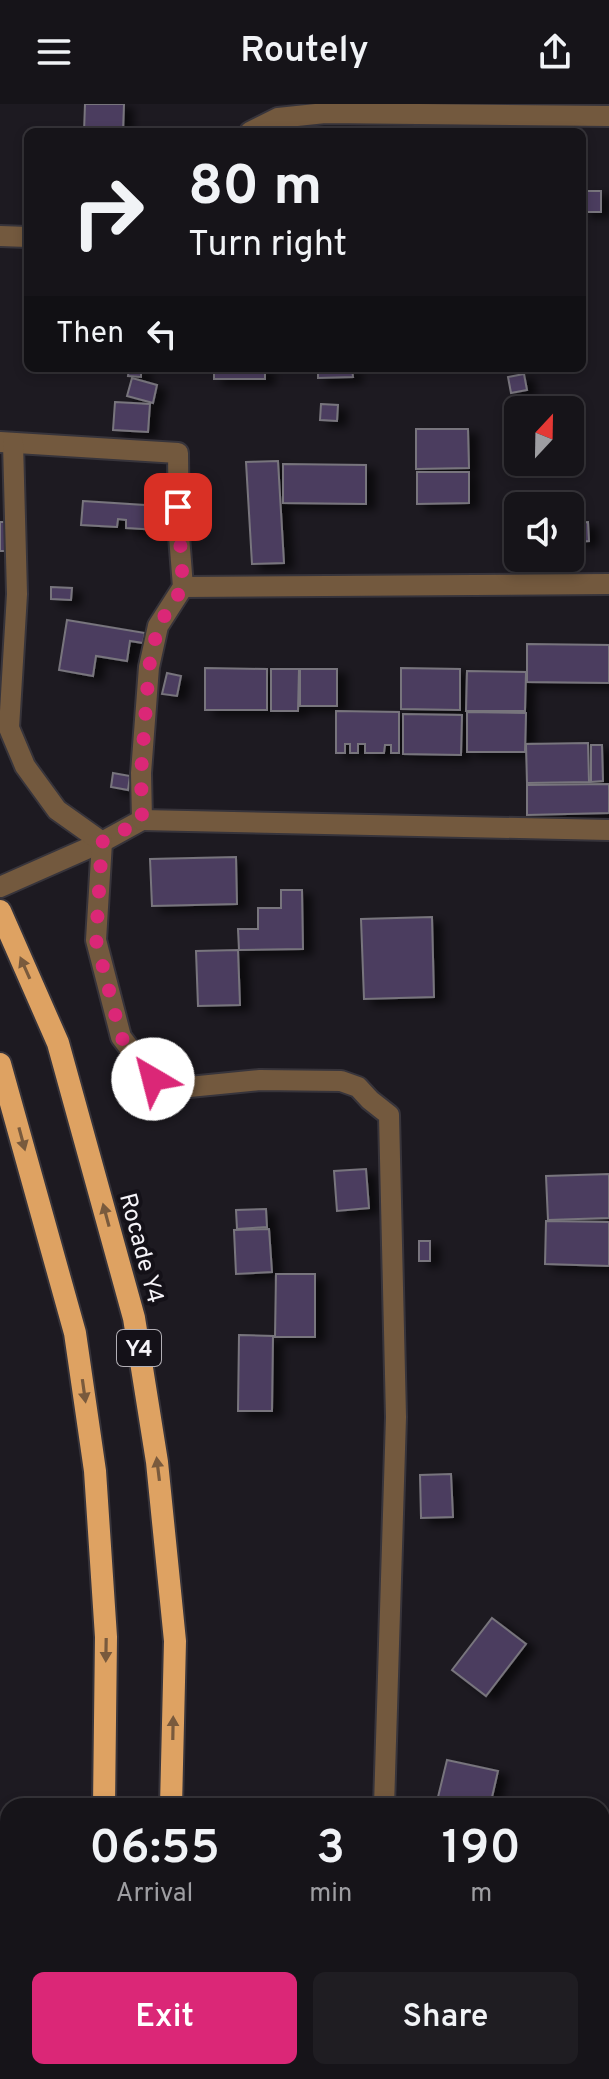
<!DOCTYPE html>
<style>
:root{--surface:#161419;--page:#1f1d22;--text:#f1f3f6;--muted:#9e9ea2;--line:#353338;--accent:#db2777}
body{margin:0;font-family:Overpass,sans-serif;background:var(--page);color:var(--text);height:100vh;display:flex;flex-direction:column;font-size:30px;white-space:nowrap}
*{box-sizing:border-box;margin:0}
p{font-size:26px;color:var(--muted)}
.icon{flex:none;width:44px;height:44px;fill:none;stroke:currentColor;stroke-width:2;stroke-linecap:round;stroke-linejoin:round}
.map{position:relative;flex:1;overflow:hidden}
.side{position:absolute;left:0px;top:1694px;width:610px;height:282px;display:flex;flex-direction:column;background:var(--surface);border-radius:24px 24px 0 0;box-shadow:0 4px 12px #0003,0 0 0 2px var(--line)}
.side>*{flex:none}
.guide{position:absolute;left:24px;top:24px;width:562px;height:244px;border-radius:12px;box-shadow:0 4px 12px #0003,0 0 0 2px var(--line);background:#161419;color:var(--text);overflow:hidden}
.needle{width:52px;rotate:22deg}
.fabs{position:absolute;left:504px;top:292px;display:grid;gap:16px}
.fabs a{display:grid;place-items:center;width:80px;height:80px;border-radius:12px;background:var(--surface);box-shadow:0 4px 12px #0003,0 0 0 2px var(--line);font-size:40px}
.pin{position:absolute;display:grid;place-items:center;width:68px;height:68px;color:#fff;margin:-34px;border-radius:16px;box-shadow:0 4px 12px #0006}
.me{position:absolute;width:88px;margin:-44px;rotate:323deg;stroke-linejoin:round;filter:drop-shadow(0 0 6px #0008)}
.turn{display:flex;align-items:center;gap:28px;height:168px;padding:0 32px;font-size:36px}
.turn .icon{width:104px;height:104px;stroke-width:2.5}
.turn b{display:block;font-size:56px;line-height:68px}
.then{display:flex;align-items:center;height:76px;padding:0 32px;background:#0003;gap:16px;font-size:30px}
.eta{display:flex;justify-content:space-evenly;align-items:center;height:136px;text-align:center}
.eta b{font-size:48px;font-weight:600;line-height:56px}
.primary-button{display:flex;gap:16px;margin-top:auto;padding:16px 32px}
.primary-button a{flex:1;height:92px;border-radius:12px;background:var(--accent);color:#fff;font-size:32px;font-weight:600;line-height:92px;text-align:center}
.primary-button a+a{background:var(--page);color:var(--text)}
header{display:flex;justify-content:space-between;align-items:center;height:104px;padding:0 32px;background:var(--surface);font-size:36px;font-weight:600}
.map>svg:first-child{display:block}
</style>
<header><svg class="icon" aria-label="menu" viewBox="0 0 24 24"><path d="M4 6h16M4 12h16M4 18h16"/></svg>Routely<svg class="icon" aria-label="share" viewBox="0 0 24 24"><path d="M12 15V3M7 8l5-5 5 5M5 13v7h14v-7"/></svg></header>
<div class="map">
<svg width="609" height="1975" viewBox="0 0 609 1975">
<defs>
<filter id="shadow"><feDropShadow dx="9" dy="5" stdDeviation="4" flood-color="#0009"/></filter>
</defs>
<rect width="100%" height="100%" fill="#1d1a21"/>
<g fill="#4b3e5f" stroke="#78757d" stroke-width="2" filter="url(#shadow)">
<path d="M85,0h39l-1,28h-39z"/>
<rect x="582" y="87" width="19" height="21"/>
<path d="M129,264h12v9l-13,-1z"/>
<rect x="214" y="264" width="51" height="11"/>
<path d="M318,264h34l1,9 -35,1z"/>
<path d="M524,270l3,16 -16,3 -3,-16z"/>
<path d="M132,274l25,7 -4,18 -26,-7z"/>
<path d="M115,298l35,2 -2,28 -35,-2z"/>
<path d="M321,300l17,1 -1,16 -17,-1z"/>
<path d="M416,325h52l1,39 -53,1z"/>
<path d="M278,357l6,102 -32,1 -6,-102z"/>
<path d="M283,360l83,1v39l-83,-1z"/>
<path d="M417,368h52v31l-52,1z"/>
<path d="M83,397l77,5 -1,24 -33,-2v-8l-8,-1 -1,8 -36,-2z"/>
<path d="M0,418h8l1,29h-9z"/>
<path d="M588,418l1,19 -14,1 -1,-19z"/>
<path d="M51,483l21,1 -1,12 -20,-1z"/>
<path d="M67,516l78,13 -2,10 -13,-2 -3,20 -31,-5 -3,20 -34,-6z"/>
<path d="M527,540l82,1v38l-82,-1z"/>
<path d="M205,564l62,1v41h-62z"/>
<path d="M401,564l59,1v41l-59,-1z"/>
<path d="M271,565h28l-1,42h-27z"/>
<rect x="300" y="565" width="37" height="37"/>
<path d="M467,567l59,1 -1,39h-59z"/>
<path d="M167,569l14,3 -4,20 -15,-2z"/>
<path d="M336,607l63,1v41h-8v-8h-6l-1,8h-19v-9h-7v9h-8v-9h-5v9h-9z"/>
<path d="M467,608l59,1 -1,39h-58z"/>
<path d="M403,610l59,1 -1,40 -58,-1z"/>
<path d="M588,639l1,39 -62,1 -1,-39z"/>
<path d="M591,641h11l1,36 -12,1z"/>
<path d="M113,669l17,3 -2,14 -17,-3z"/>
<path d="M609,680v29l-82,2v-30z"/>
<path d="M236,753l1,47 -85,2 -2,-47z"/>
<path d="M281,786h21l1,59 -64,1 -1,-21h20v-21h23z"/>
<path d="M432,813l2,80 -70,2 -3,-80z"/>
<path d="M238,846l2,55 -42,1 -2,-55z"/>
<path d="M366,1065l3,39 -32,3 -3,-40z"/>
<path d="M609,1070v44l-61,2 -2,-44z"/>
<path d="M266,1105l1,18 -30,2 -1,-19z"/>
<path d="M546,1117l63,1v44l-64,-2z"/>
<path d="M269,1125l3,43 -36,2 -2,-44z"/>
<rect x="419" y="1137" width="11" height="20"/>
<path d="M276,1170h39v63h-40z"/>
<path d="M239,1231l34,1 -1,75h-34z"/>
<path d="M451,1370l2,43 -32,1 -1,-43z"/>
<path d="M492,1514l34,26 -40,52 -34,-26z"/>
<path d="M447,1656l51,11 -8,35h-12l-40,-9z"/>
</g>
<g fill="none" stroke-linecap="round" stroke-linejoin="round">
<g stroke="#37343b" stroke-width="24">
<g id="minor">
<path d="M250,28l28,-14 47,-5 284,3"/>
<path d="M0,132l28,1"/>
<path d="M0,338l178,11 1,83 4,51 -25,39 -9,41 -8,106 1,47 -40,22 -102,45"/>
<path d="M13,339l4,151 -8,134 16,38 32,44 45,32 -6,98 25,97 32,42 36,8 71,-7 81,1 17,6 12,13 19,15 7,302 -12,389"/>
<path d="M183,483l426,-3"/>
<path d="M142,716l467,10"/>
<path d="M384,1968l15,7"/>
</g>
</g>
<g stroke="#37343b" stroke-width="26">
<g id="trunk">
<path d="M0,807l58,132 76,275 23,144 18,179 -4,165"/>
<path d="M0,960l75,269 20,138 11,166 -2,169"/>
<path d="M100,1975v-7"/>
<path d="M165,1975v-7"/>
</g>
</g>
<use href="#minor" stroke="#73593e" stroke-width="20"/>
<use href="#trunk" stroke="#dea262" stroke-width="22"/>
</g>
<defs><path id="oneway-solid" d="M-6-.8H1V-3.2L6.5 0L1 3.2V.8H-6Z" transform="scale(2)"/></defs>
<g fill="#795a3d">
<use href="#oneway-solid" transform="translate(25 864) rotate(-114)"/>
<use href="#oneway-solid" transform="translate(22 1035) rotate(75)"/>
<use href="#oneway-solid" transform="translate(106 1111) rotate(-105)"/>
<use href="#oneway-solid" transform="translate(84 1287) rotate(82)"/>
<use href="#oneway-solid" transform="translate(158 1365) rotate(-97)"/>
<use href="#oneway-solid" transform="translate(106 1546) rotate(91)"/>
<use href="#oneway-solid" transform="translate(173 1624) rotate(-89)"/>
</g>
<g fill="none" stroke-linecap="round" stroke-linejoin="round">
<path stroke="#db2777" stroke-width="14" stroke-dasharray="0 25.2" d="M153,975l-32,-42 -25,-97 6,-98 40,-22 -1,-47 8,-106 9,-41 25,-39 -5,-80"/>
</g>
<g text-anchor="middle" stroke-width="8" stroke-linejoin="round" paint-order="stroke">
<rect fill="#141118" stroke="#b2afb5" stroke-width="2" x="117" y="1226" width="44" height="36" rx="6"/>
<g font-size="22" font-weight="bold" fill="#f5f3f8">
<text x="139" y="1252">Y4</text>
</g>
<g font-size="24" fill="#f5f3f8" stroke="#141118">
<text transform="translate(142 1144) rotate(75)" y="8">Rocade Y4</text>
</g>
</g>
</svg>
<div class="fabs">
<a><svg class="needle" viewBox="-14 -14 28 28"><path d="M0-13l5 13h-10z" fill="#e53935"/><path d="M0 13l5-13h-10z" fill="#9e9ea2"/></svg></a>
<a><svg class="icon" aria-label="sound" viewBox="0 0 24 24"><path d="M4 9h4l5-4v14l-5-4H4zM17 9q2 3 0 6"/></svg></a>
</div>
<div class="pin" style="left:178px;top:403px;background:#d93025"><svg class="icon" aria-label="arrive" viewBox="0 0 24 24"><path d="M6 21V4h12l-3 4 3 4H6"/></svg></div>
<svg class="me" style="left:153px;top:975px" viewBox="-20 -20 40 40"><circle r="19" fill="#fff"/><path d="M0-13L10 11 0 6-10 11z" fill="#db2777"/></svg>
<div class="guide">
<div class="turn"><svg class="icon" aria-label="right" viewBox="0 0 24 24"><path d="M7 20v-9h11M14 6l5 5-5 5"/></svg><div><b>80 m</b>Turn right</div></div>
<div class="then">Then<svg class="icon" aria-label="left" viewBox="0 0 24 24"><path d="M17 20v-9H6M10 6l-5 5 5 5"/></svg></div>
</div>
<section class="side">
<div class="eta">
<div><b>06:55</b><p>Arrival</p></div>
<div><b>3</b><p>min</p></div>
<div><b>190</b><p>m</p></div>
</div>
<div class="primary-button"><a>Exit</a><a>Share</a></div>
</section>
</div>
